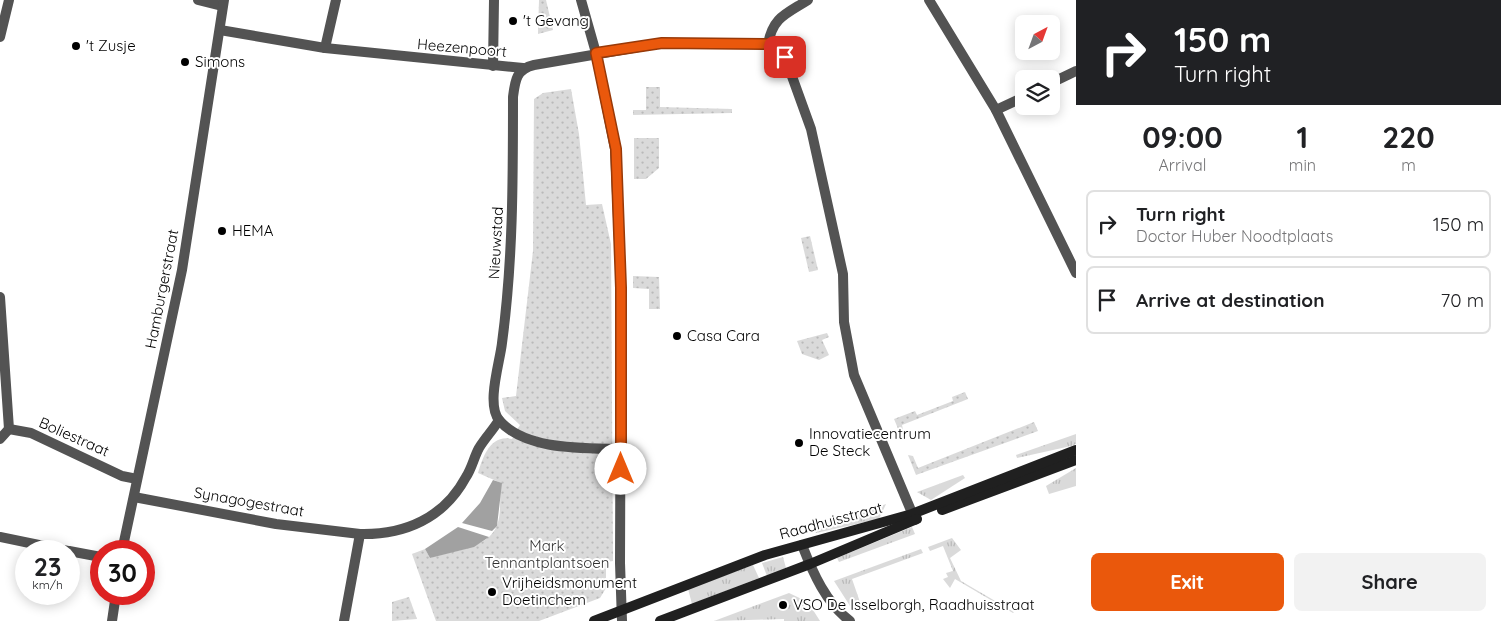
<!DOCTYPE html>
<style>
:root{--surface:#fff;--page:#f2f2f2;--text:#202124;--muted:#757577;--line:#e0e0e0;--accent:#ea580c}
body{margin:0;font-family:Quicksand,sans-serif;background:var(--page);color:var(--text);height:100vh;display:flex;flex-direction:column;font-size:19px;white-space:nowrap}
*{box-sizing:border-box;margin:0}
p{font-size:16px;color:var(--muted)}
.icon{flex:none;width:28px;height:28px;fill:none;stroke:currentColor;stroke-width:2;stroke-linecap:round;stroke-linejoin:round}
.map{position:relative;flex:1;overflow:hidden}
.drawer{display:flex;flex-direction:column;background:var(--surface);width:425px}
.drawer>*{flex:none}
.top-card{background:#202124;color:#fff;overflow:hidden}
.needle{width:32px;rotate:41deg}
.controls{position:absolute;left:1015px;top:15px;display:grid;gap:10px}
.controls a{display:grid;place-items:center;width:45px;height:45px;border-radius:8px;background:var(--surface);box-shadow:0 2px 12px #0003;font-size:25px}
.speed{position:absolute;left:15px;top:540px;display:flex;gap:10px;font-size:25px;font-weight:700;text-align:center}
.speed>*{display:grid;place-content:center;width:65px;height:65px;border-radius:50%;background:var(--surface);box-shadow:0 2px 12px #0003;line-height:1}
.speed small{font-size:12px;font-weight:400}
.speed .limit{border:8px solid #d22;background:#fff;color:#111}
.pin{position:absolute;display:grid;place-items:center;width:42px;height:42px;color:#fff;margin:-21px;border-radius:10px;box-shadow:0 2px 8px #0006}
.me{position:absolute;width:55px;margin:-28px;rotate:0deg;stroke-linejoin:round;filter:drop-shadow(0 0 4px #0008)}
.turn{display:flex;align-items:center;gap:18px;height:105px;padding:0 15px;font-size:22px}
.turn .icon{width:65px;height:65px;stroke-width:2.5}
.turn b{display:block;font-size:35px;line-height:42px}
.eta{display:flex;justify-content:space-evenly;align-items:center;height:85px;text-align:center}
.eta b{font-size:30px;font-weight:700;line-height:35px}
.action{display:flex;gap:10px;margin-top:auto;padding:10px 15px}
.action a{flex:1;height:58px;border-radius:8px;background:var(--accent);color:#fff;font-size:20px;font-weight:700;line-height:58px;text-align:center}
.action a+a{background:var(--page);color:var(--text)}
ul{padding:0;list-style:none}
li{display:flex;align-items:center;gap:15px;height:68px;margin:0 10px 8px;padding:0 5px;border:2px solid var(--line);border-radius:8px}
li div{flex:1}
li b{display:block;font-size:19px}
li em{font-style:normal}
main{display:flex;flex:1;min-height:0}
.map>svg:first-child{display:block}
</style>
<main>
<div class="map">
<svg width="1076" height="621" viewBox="0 0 1076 621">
<defs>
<pattern id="grass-tufts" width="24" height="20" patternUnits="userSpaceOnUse" patternTransform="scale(1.25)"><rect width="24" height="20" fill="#dadada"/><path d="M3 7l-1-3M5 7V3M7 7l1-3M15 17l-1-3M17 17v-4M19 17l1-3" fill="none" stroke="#b9b9b9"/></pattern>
<pattern id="park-dots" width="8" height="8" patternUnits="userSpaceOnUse" patternTransform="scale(1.25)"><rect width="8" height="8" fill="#dadada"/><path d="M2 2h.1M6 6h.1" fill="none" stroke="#b9b9b9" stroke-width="1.8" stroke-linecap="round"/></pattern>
</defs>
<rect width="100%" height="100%" fill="#fff"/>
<g fill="url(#grass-tufts)">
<path d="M1076,434v10l-5,2 -54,12 -1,-3z"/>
<path d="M1076,468v18l-27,8 -3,-8z"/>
<path d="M963,475l2,3 -34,22 -14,-8z"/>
<path d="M886,504l-7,15 -63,14 -1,-2z"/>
<path d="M912,527l3,7 -76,28 -2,-4z"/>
<path d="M952,538l9,12 -11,8 11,23 53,31 -1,1 -58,-34 -5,9 -7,-9 5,-2 -2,-4 7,-2 -10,-25 -13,5 -2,-4z"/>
<path d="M921,549l2,4 -71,26 9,26 -9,4 -18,-28z"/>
<path d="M783,557l3,11 -19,8 -5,-13z"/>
<path d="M753,565l6,13 -67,26 -4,-15z"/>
<path d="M789,593l19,9 12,19h-36v-2l-70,2z"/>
</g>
<g fill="url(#park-dots)">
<path d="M539,0h7l7,30 -15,4z"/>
<path d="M646,87h14v20l72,2v4l-99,2v-5h13z"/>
<path d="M571,89l8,45 7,71 16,-1 9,40 2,317 -7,1v26l-6,10 -61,23h-103l-24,-67 13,-5 5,9c21,-8 58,-8 67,-33 5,-12 2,-29 4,-42l-23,-10c5,-16 12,-39 34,-34l8,-14 -15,-14 -3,-13 14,-2 17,-145 1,-152 9,-6z"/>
<path d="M634,138h25v30l-13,11h-12z"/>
<path d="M810,236l8,34 -9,2 -8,-34z"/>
<path d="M633,276l26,1 1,32h-11v-20l-16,-1z"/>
<path d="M827,333l2,4 -7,3 7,15 -10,5 -17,-6 -5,-13z"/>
<path d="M965,392l3,7 -66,26 1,5 -4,1 -5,-12 21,-8 2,4 36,-14 -1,-4z"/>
<path d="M1034,422l4,9 -122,44 -8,-20 5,1 5,12z"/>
<path d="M409,597l8,22 -25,2v-19z"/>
</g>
<g fill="#a1a1a1">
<path d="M493,480l9,3 -5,43 -5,5 -30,-8 18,-20z"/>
<path d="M458,527l31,10 -15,10 -44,11 -5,-9z"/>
</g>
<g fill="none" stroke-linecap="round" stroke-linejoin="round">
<g stroke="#535353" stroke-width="10">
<path d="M198,0l24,6"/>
<path d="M220,30l105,18 11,-48"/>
<path d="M0,37l9,-37"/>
<path d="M768,44c5,-27 18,-30 40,-44"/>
<path d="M325,48l198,20"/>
<path d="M493,66l1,-66"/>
<path d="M0,297l9,132 22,4 91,43 15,3"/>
<path d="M0,439l9,-10"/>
<path d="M134,497l142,27 84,10"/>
<path d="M0,537l68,14"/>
<path d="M69,551l32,6"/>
<path d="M122,551l60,-281 42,-270"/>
<path d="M112,621l4,-27"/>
<path d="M344,621l16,-87c45,1 84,-16 106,-57 6,-9 8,-20 13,-29 6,-10 14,-18 20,-28"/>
</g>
<g stroke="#535353" stroke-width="10">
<path d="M581,0l15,53 19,96 6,139 -1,275 2,58"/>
<path d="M929,0l67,110 80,163"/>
<path d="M1051,83l25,-12"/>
<path d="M996,110l28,-13"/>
<path d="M621,449c-36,-1 -96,2 -122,-29 -13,-16 1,-58 3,-77 11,-82 11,-163 11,-246 2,-16 3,-28 21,-32l128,-22 106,1 10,5 7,8 26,72 32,145 1,48 10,53 61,145"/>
<path d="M802,545c11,28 24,58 48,76"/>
</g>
<g stroke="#202020" stroke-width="10">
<path d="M942,510l134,-50"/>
<path d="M594,621l171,-66 147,-41 164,-64"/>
<path d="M660,621l150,-57 107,-45"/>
</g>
</g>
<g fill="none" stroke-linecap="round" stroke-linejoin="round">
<g stroke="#983908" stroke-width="12">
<path id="route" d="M621,469v-181l-5,-139 -20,-96 66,-10 106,1 10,5 7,8"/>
</g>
<use href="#route" stroke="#ea580c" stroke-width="9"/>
</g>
<g fill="#000" stroke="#fff" stroke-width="2">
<circle cx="513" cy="21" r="5"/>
<circle cx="76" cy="46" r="5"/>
<circle cx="185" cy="62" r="5"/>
<circle cx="222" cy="231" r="5"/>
<circle cx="677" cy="336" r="5"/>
<circle cx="799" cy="443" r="5"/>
<circle cx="492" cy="592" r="5"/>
<circle cx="783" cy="605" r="5"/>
</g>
<g text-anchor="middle" stroke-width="4" stroke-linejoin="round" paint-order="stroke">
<g font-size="15" fill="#000" stroke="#fff" text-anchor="start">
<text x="523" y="26">'t Gevang</text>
<text x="86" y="51">'t Zusje</text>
<text x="195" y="67">Simons</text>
<text x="232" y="236">HEMA</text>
<text x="687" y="341">Casa Cara</text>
<text x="809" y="439">Innovatiecentrum<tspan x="809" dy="17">De Steck</tspan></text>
<text x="502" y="588">Vrijheidsmonument<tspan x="502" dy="17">Doetinchem</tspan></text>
<text x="793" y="610">VSO De Isselborgh, Raadhuisstraat</text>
</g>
<g font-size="15" fill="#000" stroke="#fff">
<text transform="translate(462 48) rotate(5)" y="5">Heezenpoort</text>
<text transform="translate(496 243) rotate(-87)" y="5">Nieuwstad</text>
<text transform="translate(162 289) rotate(-79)" y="5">Hamburgerstraat</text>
<text transform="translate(74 437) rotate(24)" y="5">Boliestraat</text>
<text transform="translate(249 502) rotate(10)" y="5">Synagogestraat</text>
<text transform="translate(831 521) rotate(-15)" y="5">Raadhuisstraat</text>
</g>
<g font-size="15" fill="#313131" stroke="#fff">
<text x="547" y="551">Mark<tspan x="547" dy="17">Tennantplantsoen</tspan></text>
</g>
</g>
</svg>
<div class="controls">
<a><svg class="needle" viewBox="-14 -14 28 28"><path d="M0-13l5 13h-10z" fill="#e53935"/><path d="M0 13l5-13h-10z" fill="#757577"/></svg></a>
<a><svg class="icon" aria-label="layers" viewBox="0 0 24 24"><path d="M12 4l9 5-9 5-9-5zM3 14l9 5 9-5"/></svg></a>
</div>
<div class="speed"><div>23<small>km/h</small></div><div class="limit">30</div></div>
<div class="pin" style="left:785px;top:57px;background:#d93025"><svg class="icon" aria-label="arrive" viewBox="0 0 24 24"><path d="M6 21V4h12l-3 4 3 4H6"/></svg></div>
<svg class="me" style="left:621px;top:469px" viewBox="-20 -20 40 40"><circle r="19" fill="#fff"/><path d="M0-13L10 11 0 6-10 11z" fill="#ea580c"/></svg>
</div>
<section class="drawer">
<div class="top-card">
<div class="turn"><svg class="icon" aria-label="right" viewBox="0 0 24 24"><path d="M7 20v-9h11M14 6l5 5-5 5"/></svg><div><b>150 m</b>Turn right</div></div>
</div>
<div class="eta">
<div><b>09:00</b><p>Arrival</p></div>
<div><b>1</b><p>min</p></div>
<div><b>220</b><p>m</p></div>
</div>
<ul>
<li><svg class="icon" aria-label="right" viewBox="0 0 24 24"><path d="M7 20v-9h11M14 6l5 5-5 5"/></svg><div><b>Turn right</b><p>Doctor Huber Noodtplaats</p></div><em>150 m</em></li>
<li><svg class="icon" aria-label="arrive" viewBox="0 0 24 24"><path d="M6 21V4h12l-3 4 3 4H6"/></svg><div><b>Arrive at destination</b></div><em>70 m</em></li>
</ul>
<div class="action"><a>Exit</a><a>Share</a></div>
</section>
</main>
